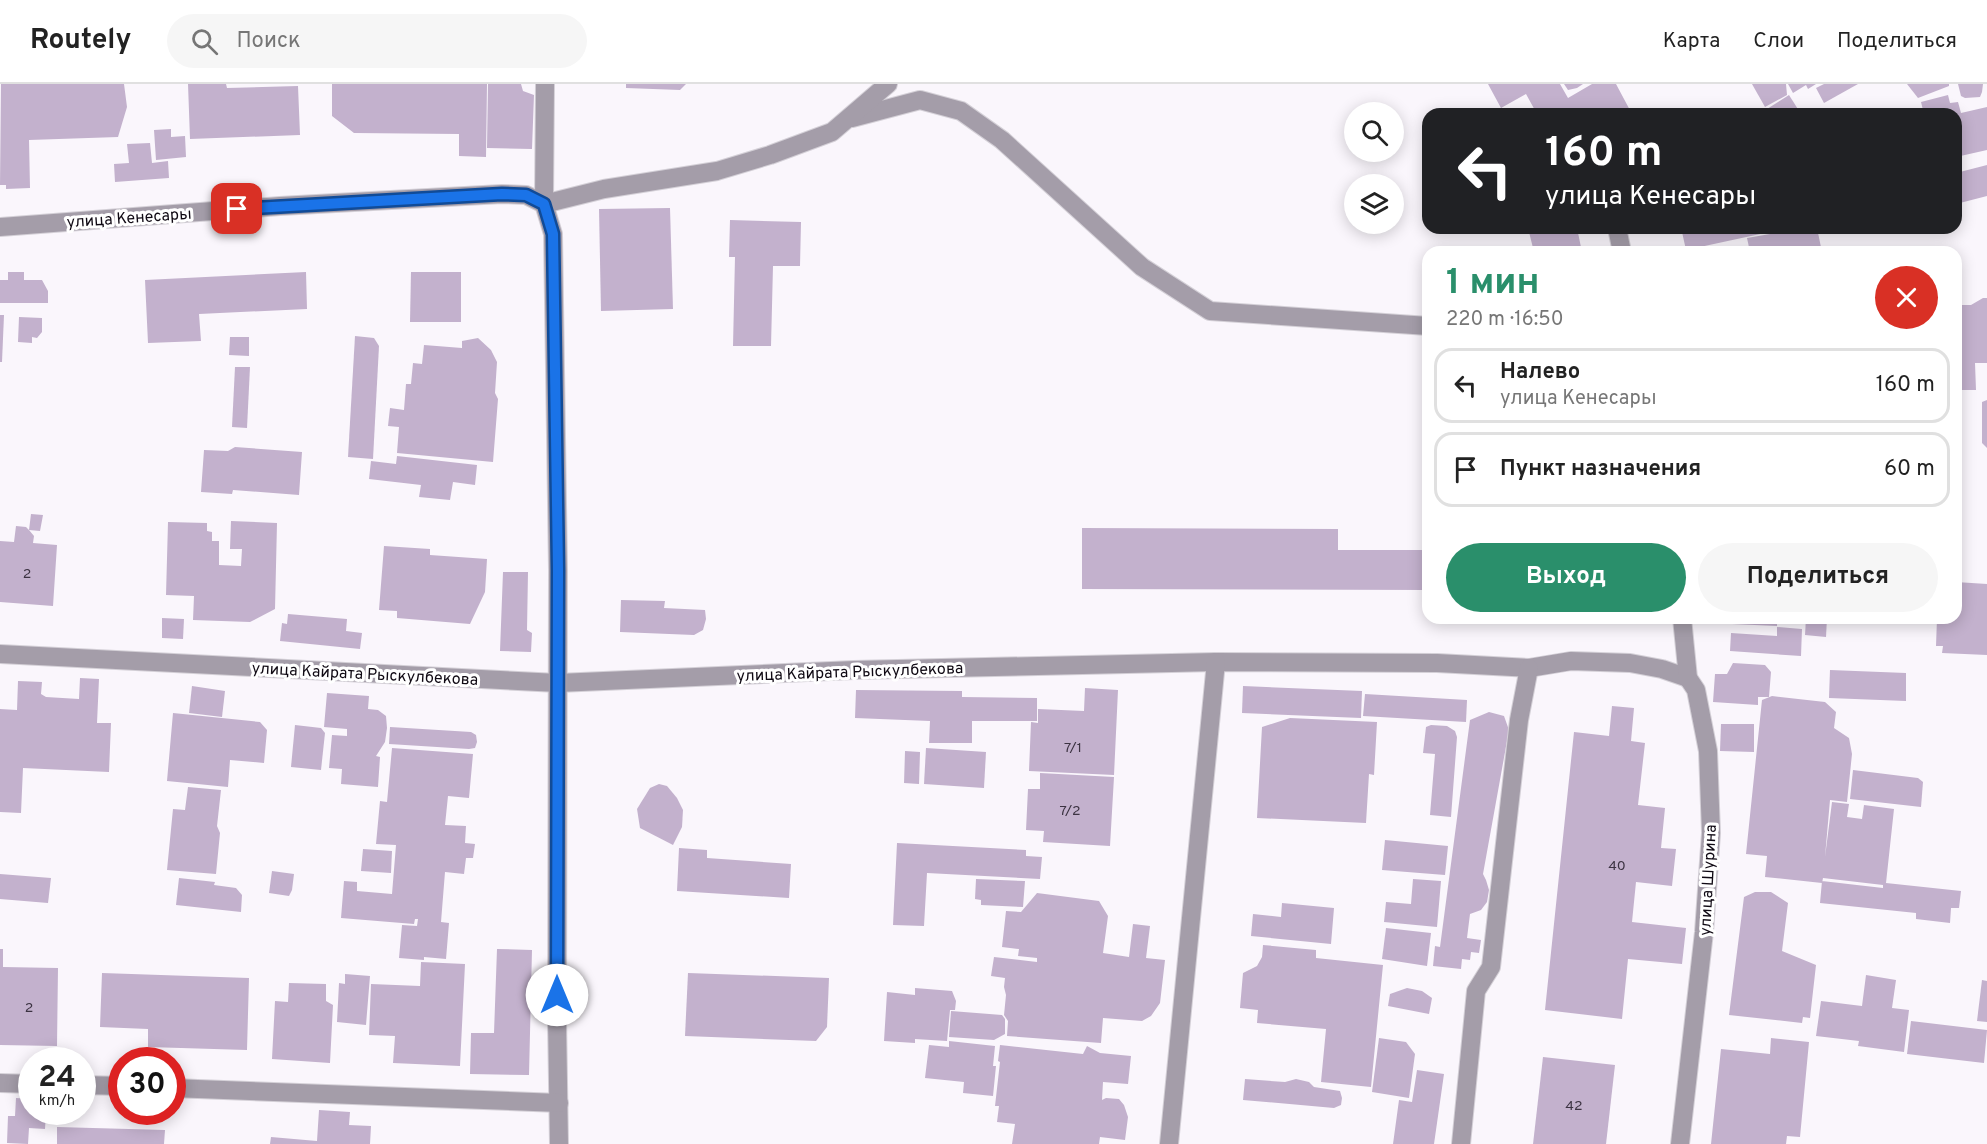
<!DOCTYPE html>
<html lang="ru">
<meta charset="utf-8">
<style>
:root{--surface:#fff;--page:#f6f6f6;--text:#222;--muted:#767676;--line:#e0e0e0;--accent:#2a8f6b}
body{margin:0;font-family:Overpass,sans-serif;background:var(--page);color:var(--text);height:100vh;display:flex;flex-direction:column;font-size:22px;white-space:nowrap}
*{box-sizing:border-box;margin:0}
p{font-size:20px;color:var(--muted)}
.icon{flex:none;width:33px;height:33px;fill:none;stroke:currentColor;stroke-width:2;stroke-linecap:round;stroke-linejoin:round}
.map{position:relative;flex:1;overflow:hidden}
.panel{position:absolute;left:1422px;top:162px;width:540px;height:378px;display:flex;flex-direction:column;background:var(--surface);border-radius:18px;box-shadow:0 3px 15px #0003}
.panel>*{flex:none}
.guide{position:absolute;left:1422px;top:24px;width:540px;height:126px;border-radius:18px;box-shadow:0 3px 15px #0003;background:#202124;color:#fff;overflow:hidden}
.controls{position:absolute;left:1344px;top:18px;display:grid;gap:12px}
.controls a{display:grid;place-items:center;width:60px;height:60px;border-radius:50%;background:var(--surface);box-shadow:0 3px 15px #0003;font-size:30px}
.speed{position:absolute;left:18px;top:963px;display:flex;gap:12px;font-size:30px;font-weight:700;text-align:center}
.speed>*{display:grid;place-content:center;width:78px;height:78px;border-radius:50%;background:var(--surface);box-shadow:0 3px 15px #0003;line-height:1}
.speed small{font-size:15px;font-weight:400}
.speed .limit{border:9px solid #d22;background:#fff;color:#111}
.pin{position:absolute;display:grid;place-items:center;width:51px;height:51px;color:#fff;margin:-26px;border-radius:12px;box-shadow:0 3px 9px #0006}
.me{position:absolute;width:66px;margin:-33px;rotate:0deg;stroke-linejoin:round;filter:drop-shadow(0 0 4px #0008)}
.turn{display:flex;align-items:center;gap:21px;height:126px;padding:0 24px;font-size:27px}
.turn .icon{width:78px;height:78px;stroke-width:2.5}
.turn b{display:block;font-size:42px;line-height:51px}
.round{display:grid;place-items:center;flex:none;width:63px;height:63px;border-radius:32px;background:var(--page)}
.head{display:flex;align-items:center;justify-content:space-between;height:102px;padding:0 24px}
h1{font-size:36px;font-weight:700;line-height:45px;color:var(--accent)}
.action{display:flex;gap:12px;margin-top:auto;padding:12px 24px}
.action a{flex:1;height:69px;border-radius:36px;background:var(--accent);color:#fff;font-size:24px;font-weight:700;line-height:69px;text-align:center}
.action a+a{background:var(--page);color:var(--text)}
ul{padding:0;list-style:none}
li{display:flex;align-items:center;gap:18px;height:75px;margin:0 12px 9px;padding:0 12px;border:3px solid var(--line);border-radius:18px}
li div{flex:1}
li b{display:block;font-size:22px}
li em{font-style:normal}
header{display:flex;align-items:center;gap:36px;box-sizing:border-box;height:84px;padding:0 30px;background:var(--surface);border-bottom:2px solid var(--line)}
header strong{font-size:28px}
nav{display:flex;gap:33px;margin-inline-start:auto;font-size:21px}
.search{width:420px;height:54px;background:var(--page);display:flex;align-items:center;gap:15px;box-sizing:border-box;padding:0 21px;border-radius:33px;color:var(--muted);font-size:22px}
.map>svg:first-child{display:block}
</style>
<header>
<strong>Routely</strong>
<div class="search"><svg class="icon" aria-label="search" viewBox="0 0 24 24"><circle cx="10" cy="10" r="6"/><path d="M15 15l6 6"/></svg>Поиск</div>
<nav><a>Карта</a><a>Слои</a><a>Поделиться</a></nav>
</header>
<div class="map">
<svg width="1987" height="1060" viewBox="0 0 1987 1060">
<rect width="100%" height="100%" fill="#faf6fc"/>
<g fill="#c3b1cd">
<path d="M1,0h123l3,23 -9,30 -89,3 1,48 -24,1v-4h-6z"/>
<path d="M188,0h38l1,4 71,-2 2,49 -110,4z"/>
<path d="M332,0h155l-1,73 -27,-1v-22l-105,-1 -22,-17z"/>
<path d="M488,0h33l2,7 11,4 -2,54 -45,-1z"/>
<path d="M626,0h60l-6,6 -54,-2z"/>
<path d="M1488,0h72l8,14 24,-14h24l16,30h-95l-11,-20 -25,14z"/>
<path d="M1564,0h19l-6,4 -9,2z"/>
<path d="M1752,0h34l1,11 -22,12z"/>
<path d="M1788,0h28l-8,5 -2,-4 -13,8z"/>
<path d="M1824,0h34l-34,19 -8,-15z"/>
<path d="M1907,0h42v2l-31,12z"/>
<path d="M1958,0h25l-1,8 -2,5 -15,1 -4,-2z"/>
<path d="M1789,11l12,19h-31l-3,-5z"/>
<path d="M1948,11l2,8 8,-1 3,11 26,-6v43l-31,7v-43h-32l-3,-12z"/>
<path d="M171,45v8l14,-1 1,21 -30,3 -2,-30z"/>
<path d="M150,59l2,20 16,-2 1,17 -54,4 -1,-18 15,-1 -2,-19z"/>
<path d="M1987,81v31l-31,8v-31z"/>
<path d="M670,124l3,101 -72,2 -2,-102z"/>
<path d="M730,136l71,2 -1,44h-27l-2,80h-38l2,-89h-6z"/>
<path d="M1528,144h49l5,24h-48z"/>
<path d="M1675,144h109v1l-98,21 -4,-18 -6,1z"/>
<path d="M1805,144h12l5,24h-72l-3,-14z"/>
<path d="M8,188h16v8h18l6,11v12h-48v-23h8z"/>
<path d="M306,188l1,37 -108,5 2,27 -53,2 -3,-63z"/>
<path d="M411,188h50v50h-51z"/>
<path d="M1983,214h4v65h-12l1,27h-20v-85h15z"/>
<path d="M0,231h4l-2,47h-2z"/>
<path d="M19,233l23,1v14l-5,6 -5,-1v6l-14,-1z"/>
<path d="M355,252l19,2 5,8 -6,113 -25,-2z"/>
<path d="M230,253h19v19l-20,-1z"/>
<path d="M478,254l13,12 6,12 -2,31 3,6 -5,63 -96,-9 2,-26 -11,-1 2,-18 14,2 2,-26h5l2,-21 9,1 2,-19 38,3v-7z"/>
<path d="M235,283h15l-3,61 -15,-1z"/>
<path d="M1987,316v48l-5,-5v-41z"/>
<path d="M235,363l67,5 -3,43 -66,-5 -1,4 -31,-2 3,-42 24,1z"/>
<path d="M397,372l80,9 -2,20 -22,-3 -3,18 -31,-3 2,-12 -52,-6 2,-18 25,3z"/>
<path d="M31,430l12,1 -3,16 -11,-1 5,6 -1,7 24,2 -4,61 -53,-4v-61l14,1 2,-16 10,1 3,3z"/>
<path d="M231,437l46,2 -2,86 -25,13 -57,-2 1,-24 -28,-1 2,-73 39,1v8l5,1v9h7v24l22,1 1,-17h-12z"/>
<path d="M1082,444l256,1v21h90v40l-346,-1z"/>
<path d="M384,462l46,3v6l57,4 -2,33 -15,32 -73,-6v-7l-18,-1z"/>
<path d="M503,488h25l-1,58 5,3 -1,19 -31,-1z"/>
<path d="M1956,498l31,2v71l-45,-2 1,-7h-7l1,-28h19z"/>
<path d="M621,516l44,1 -1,7 41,2 1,9 -3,11 -9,5 -74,-3z"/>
<path d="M288,530l59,5 -1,12 16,2 -2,16 -80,-8 2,-18 5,1z"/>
<path d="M162,534l22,1 -1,20 -21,-1z"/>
<path d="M1730,534h47v8l-45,-2z"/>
<path d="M1806,534h21l-1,19 -21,-2z"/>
<path d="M1777,543l25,2 -1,27 -71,-5 1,-18 46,3z"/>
<path d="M1733,579l32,2 6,7 -2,25h-11v8l-45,-3 2,-28h12z"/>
<path d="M1830,586l76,3v28l-77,-3z"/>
<path d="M80,594l19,1 -2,44h14l-2,49 -86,-4 -2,45 -21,-1v-103l17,1 1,-29 24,1 -1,12 5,3 33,2z"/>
<path d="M192,602l33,5 -3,26 -33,-4z"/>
<path d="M1243,602l119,5 -1,27 -119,-5z"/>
<path d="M1085,604l33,2 -4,85 -85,-4 2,-49 7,1v-14l46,2z"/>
<path d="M856,606l106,1v6l75,1v23h-65v22h-43l1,-22 -75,-3z"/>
<path d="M327,609l42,3 -1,13 10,1 8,6 1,12 -2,14 -9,14 4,1 -2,30 -37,-3 1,-15 -13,-1 3,-33 15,1v-7l-23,-2z"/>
<path d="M1365,610l102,6 -1,22 -103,-6z"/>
<path d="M1772,612l53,6 11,10 -2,16 15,10 3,16 -5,48 -17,-2 -5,57 7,-55 17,2 -2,13 15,2 2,-14 30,4 -8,74 75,8 -2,17h-8l-1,15 -34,-4v-6l-96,-10 2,-22 61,7v-3l-60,-7 -1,5 -57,-6 2,-21 -21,-2 16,-154z"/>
<path d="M1612,622l22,2 -3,33 14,2 -7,62 27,3 -4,40 15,1 -4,37 -36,-4 -4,40 54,6 -4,36 -54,-5 -6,60 -77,-9 29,-278 35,4z"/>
<path d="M1489,628l15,4 5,14 -26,144 3,6 3,10 -2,12 -6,8 -11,4 -3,24 14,2 -2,13 -8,-1 -1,8 -8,-1 -1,10 -28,-3 2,-20 5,1 30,-227z"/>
<path d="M173,629l87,9 7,8 -3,33 -34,-3 -2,27 -61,-6z"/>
<path d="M1290,634l87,4 -3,53 -5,-1 -3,49 -109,-5 5,-91z"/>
<path d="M1721,640h33v28l-34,-1z"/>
<path d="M295,641l26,3 4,5 -4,37 -30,-3z"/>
<path d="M1431,641l16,1 8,5 2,6 -6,80 -21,-2 5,-61 -12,-1 3,-26z"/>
<path d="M390,643l81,5 5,3 1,7 -2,6 -6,1 -80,-5z"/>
<path d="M392,664l81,6 -4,44 -21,-2 -3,29 21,1 -1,17 10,1 -2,14h-7l-2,16 -19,-2 -4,50 8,1 -3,36 -22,-2v3l-25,-2 3,-33 15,1 1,-7h-3l-1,5 -73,-6 3,-37 13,1v9l35,3 4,-49 -20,-1 4,-43 7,1z"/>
<path d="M926,664l60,4 -2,36 -60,-4z"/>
<path d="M905,667l15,1 -1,32 -15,-1z"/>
<path d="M1853,686l65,8 5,4 -2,25 -71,-8z"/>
<path d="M1040,689l74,4 -4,69 -67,-4 1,-11 -18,-1 2,-41h12z"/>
<path d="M659,700l8,2 10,12 6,12 -1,17 -9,18 -33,-17 -3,-19 13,-21z"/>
<path d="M188,703l33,3 -4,36 3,7 -4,41 -49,-4 6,-61 12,1z"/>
<path d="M1385,756l63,6 -3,29 -63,-5z"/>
<path d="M897,759l129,7v6l16,1 -2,22 -113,-6 -3,53 -31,-1z"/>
<path d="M679,764l28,2v8l84,6 -2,34 -112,-7z"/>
<path d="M363,765l29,2 -1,22 -30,-2z"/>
<path d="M272,787l22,3 -2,16 -3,6 -20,-3z"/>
<path d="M0,790l51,4 -3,25 -48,-4z"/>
<path d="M179,794l36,4 -1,3 22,3 6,7 -1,17 -65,-7z"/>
<path d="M976,795l49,2 -2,26 -42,-2v-5l-6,-1z"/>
<path d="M1413,795l28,2 -4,46 -53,-5 2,-20 25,2z"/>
<path d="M1755,808h16l17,11 -6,48 34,14 -6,53 -7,-1 -1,6 -73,-8 15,-118z"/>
<path d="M1037,809l62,8 9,15 -5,37 26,4 4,-33 17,2 -4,32 19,2 -5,43 -9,13 -9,5 -39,-3 -2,25 -94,-7 1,-15 -4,-6 2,-20 -2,-8 1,-9 -14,-2 3,-19 43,5v-4l-19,-2 1,-7 -17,-2 4,-36 15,1z"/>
<path d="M1282,819l52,5 -3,36 -80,-8 2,-22 28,3z"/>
<path d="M1386,844l45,5 -4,33 -45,-7z"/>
<path d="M1263,861l53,5v8l67,7 -12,122 -50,-5 5,-53 -69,-6 1,-13 -18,-2 3,-35 14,-7 5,-9z"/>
<path d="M0,865h3v18l55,1 -1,78 -57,-1z"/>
<path d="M497,865l35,1 -3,125 -59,-1 1,-41h23z"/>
<path d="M421,878l44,2 -5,102 -67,-3 2,-27 -26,-1 2,-51 49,2z"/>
<path d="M102,889l147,5 -2,72 -99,-3v-18l-48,-2z"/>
<path d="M688,889l141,5 -2,49 -11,14 -131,-5z"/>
<path d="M345,890l25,2 -4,49 -29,-3 2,-39 6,1z"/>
<path d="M1866,891l30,5 -4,28 17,2 -5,42 -46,-6 1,-5 -43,-5 5,-35 41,5z"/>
<path d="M1982,896l5,1v41l-10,-1z"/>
<path d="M289,899l37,1v17l7,4 -3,58 -58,-4 3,-58 13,1z"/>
<path d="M915,904l37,3 4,10 -1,9h-5l-3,31 -32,-2v4l-31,-2 3,-49 28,3z"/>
<path d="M1407,904l15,3 10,7 -3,16 -41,-8 2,-12z"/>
<path d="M951,927l51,4 3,4v15l-11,6 -45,-3z"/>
<path d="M1911,937l76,9 -3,33 -77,-9z"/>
<path d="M1379,954l27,4 9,12 -6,44 -37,-6z"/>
<path d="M1771,954l38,4 -9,95 -13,-1 -1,8h-75l10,-95 49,5z"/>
<path d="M949,957l46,5 -2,20h3l-3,30 -30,-3 1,-11 -39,-4 4,-33 20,2z"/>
<path d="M1000,961l83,9 4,-8 13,7 31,3 -3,28 -25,-2 -1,18 4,-2 13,1 5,6 4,12 -3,23 -25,-3 -1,7h-87l3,-20 -18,-2 2,-16h-4l5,-44 -2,-1z"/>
<path d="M1543,973l72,8 -9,79h-73z"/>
<path d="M1417,986l27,4 -10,70h-41l6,-44 13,2z"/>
<path d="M1245,995l40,3 11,-3 13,3 5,5 26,4 2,7 -1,7 -7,3 -91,-8z"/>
<path d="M16,1014l16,1v13h14l-1,17 -16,-1 -1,16 -21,-1 1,-27h7z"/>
<path d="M319,1026l31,2 -1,13 22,1 -1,18h-100l1,-7 46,4z"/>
<path d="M57,1043l108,3 -1,14h-107z"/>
</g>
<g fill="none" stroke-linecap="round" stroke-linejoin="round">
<g stroke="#d4d0d7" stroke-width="20">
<g id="minor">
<path d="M545,0l-1,120 9,30 5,336 -1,449 2,125"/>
<path d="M852,34l68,-18 41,11 41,29 140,127 68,44 218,15"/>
<path d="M0,143l280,-21 222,-12 24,1 18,9 60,-15 113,-18 53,-16 62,-23 56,-48"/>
<path d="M1617,144l5,24"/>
<path d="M0,570l558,29 296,-13 362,-8 221,1 92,5 42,-7 59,2 32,6 26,9"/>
<path d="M0,999l32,1"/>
<path d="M82,1001l40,1"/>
<path d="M172,1004l387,15"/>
<path d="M1169,1060l47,-482"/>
<path d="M1461,1060l15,-153 15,-24 28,-247 10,-52"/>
<path d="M1680,1060l24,-212 7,-99 -3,-82 -12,-61 -8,-12 -6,-60"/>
</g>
</g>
<use href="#minor" stroke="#a49da9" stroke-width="18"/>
</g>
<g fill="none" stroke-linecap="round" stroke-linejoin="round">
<g stroke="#114b97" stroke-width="15">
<path id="route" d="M237,125l265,-15 24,1 18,9 9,30 5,336 -1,425"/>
</g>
<use href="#route" stroke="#1a73e8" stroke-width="10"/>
</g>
<g text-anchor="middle" stroke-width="6" stroke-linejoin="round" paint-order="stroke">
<g font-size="14" fill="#3c3342">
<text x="27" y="494">2</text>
<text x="1073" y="668">7/1</text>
<text x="1070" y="731">7/2</text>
<text x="1617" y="786">40</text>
<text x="29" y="928">2</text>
<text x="1574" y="1026">42</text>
</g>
<g font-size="16" fill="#0f0913" stroke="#fff">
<text transform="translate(129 133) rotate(-4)" y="6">улица Кенесары</text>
<text transform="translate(850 587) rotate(-2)" y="6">улица Кайрата Рыскулбекова</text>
<text transform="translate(365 589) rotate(3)" y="6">улица Кайрата Рыскулбекова</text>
<text transform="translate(1707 796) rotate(-87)" y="6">улица Шурина</text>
</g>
</g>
</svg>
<div class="controls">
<a><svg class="icon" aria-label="search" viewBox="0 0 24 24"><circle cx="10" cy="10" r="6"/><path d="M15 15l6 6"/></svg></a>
<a><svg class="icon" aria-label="layers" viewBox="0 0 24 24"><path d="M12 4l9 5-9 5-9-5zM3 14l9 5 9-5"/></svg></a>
</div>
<div class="speed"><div>24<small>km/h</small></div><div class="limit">30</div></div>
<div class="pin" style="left:237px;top:125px;background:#d93025"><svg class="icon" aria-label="arrive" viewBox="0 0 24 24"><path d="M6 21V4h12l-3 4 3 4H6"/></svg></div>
<svg class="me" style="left:557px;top:911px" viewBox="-20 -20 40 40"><circle r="19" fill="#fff"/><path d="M0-13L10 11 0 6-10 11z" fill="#1a73e8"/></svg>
<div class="guide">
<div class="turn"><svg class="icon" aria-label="left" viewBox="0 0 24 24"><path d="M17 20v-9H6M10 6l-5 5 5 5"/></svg><div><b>160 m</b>улица Кенесары</div></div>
</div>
<section class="panel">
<div class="head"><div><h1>1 мин</h1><p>220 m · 16:50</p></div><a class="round" style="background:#d93025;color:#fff"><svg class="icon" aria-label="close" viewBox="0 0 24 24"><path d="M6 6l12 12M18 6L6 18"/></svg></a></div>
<ul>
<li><svg class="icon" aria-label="left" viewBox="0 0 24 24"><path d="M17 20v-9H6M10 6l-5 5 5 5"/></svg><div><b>Налево</b><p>улица Кенесары</p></div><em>160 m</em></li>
<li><svg class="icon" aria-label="arrive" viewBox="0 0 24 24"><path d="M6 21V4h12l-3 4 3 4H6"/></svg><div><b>Пункт назначения</b></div><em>60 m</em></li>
</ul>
<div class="action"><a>Выход</a><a>Поделиться</a></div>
</section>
</div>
